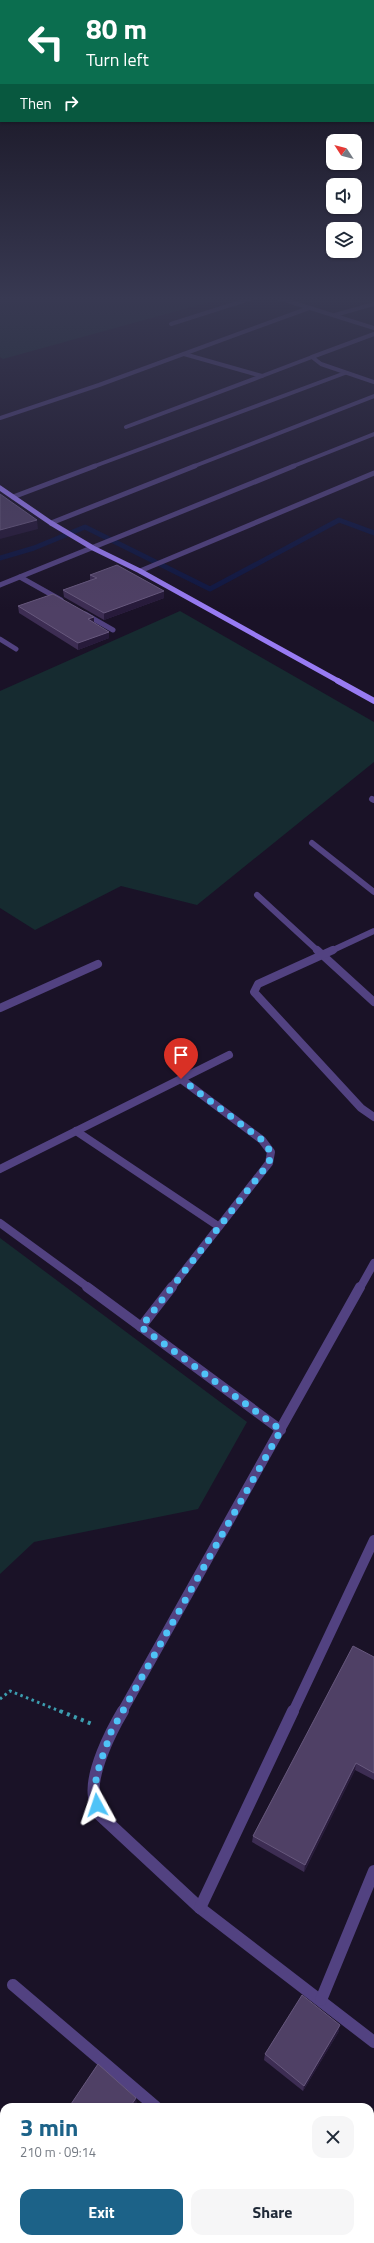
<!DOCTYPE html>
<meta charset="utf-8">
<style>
:root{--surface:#fff;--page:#f6f6f7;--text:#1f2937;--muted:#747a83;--accent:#1c6288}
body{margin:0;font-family:"Titillium Web",sans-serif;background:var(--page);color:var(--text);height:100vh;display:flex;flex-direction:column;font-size:15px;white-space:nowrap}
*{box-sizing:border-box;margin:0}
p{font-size:13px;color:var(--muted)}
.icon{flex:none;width:22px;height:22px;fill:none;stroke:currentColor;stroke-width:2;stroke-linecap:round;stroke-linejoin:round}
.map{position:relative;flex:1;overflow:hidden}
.drawer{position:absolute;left:0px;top:2103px;width:374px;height:140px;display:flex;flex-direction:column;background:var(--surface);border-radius:12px 12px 0 0;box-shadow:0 1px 3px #0004}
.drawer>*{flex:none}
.top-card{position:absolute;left:0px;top:0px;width:374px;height:122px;box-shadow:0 1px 3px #0004;background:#0b6e4f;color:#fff;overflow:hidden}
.needle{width:26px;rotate:306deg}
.controls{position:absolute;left:326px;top:134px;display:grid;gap:8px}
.controls a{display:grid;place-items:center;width:36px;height:36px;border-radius:8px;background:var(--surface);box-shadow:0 1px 3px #0004;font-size:20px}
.pin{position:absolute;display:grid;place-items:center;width:34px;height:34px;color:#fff;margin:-41px -17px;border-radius:50% 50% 50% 0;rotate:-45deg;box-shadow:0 0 4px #0007}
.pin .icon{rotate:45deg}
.me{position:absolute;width:44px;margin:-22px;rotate:355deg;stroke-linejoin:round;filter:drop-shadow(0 0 3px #0008)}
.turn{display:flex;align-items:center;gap:14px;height:84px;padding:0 20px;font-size:18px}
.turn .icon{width:52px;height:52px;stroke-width:2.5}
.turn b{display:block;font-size:28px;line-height:34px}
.then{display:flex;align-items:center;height:38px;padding:0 20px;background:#0003;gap:8px;font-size:15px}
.round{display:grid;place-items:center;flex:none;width:42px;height:42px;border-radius:12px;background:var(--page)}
.head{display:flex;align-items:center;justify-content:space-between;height:68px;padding:0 20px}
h1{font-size:24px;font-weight:700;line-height:30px;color:var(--accent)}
.action{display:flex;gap:8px;margin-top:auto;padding:8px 20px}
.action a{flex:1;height:46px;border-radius:12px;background:var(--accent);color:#fff;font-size:16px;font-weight:700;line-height:46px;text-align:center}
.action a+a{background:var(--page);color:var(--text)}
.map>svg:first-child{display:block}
</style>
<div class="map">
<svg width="374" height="2243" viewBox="0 0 374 2243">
<rect width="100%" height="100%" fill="#1a1227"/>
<g fill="#162b30">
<path d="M0,296h231l-228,63 -3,-2z"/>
<path d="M180,611l194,111v40l-177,143 -76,-19 -86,44 -35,-22v-217z"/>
<path d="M0,1238l247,184 -49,87 -164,33 -34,32z"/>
</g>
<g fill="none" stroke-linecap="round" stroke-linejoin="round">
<path stroke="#101742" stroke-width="5" d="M0,558l34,-10 51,-21 125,62 129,-69 35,13"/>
<path stroke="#3c9daf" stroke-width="3" stroke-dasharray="2.5 3.5" stroke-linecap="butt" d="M0,1699l10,-8 52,21"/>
<path stroke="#3c9daf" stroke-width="4" stroke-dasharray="3 4.5" stroke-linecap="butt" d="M60,1711l32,13"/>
<path stroke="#524281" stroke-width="4" d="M171,324l88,-28"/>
<g stroke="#524281" stroke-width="4">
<path d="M272,296l102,32"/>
<path d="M335,315l39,-11"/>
<path d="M374,334l-62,23 9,7 53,18"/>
<path d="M184,354l78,22 50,-19"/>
<path d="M0,418l99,-33 210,-77"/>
<path d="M126,427l136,-51"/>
<path d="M92,467l253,-94"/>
<path d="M192,467l182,-71"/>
<path d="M291,467l83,-33"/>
</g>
<g stroke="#524281" stroke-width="5">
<path d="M13,497l82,-31"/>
<path d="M51,523l144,-57"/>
<path d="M140,571l234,-98"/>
<path d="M20,577l41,23"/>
<path d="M0,585l294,-119"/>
<path d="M85,614l28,16"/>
<path d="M0,639l16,10"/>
</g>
<g stroke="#524281" stroke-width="6">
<path d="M372,799l2,1"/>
<path d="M312,843l62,49"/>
<path d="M257,895l61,56"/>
<path d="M331,951l43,-20"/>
</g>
<g stroke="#524281" stroke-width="8">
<path d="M317,950l57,52"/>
<path d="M333,950l-75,34 -4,8 107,116 13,9"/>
<path d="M0,1008l98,-44"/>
<path d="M76,1131l142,95"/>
<path d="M0,1169l229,-114"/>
<path d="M0,1223l89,65"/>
<path d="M171,1288l98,-125 2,-11 -9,-12 -81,-61"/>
<path d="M360,1288l14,-25"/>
</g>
<g stroke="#524281" stroke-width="10">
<path d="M87,1287l194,143"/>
<path d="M141,1327l31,-40"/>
<path d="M122,1712l238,-425"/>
<path d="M293,1712l81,-172"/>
</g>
<g stroke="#524281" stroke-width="12">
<path d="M123,1711c-12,20 -33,62 -29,86 1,6 4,12 6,18l100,93 174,134"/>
<path d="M200,1908l93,-197"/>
<path d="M13,1985l143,122"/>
<path d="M321,2000l53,-129"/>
<path d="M6,2239l4,4"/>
<path d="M312,2239l5,4"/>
</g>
<path stroke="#987bf3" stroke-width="5" d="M0,488l51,35 42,25 47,23 200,111"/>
<path stroke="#987bf3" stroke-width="6" d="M338,681l36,20"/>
</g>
<g fill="#3d2d53">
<path d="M90,575l74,23 -60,22 -40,-23 -1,-7 27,-10z"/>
<path d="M18,606l76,11v6l15,15 -31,12 -59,-37z"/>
<path d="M374,1657v123l-19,-10 -51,102 -52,-30 1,-6z"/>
<path d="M339,2031l-36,60 -39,-31 1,-6z"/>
<path d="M183,2239h16l-3,4h-9z"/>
</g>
<g fill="#271a3a">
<path d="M37,520l1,9 -38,10v-9z"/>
<path d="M164,591v7l-60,22v-7z"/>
<path d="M94,617v7l-6,-5z"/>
<path d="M109,632v6l-31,12v-7z"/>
<path d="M356,1763l-1,7 -51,102 1,-7z"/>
<path d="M340,2025l-1,6 -36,60 1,-5z"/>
<path d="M136,2098l1,5 -3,4h-4z"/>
<path d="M196,2239h3l-3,4h-2z"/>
</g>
<g fill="#4f4065" stroke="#67587d">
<path d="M0,494l37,26 -37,10z"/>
<path d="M117,565l47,26 -60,22 -41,-23 34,-12 -7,-3z"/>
<path d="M53,594l41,23 -6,2 21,13 -31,11 -60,-37z"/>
<path d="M353,1646l21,11v116l-18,-10 -51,102 -52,-29z"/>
<path d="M302,1995l38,30 -36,61 -39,-32z"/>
<path d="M98,2064l38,34 -6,9h-61z"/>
<path d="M188,2239h8l-2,4h-2z"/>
</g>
<linearGradient id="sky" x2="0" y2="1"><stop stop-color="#0e0a15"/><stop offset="0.49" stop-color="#383952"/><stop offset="1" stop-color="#383952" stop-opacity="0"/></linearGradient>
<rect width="374" height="610" fill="url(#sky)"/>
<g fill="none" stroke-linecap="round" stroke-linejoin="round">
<path stroke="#4fc3f7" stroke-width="7" stroke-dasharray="0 12.6" d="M97,1805c-7,-24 7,-50 14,-73l170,-302 -140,-103 128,-164 2,-11 -9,-12 -81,-61"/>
</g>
</svg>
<div class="controls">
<a><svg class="needle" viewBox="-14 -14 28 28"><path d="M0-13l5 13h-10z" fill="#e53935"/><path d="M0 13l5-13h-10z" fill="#747a83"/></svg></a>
<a><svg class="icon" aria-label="sound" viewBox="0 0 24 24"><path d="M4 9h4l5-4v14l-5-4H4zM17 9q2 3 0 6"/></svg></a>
<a><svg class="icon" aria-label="layers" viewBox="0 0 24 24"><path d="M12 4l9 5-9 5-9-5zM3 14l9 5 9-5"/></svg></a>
</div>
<div class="pin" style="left:181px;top:1079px;background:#d93025"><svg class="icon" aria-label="arrive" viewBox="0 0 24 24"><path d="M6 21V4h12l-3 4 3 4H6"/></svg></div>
<svg class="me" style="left:97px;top:1805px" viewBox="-20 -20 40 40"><path d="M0-17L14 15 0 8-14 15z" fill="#4fc3f7" stroke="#fff" stroke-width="4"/></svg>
<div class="top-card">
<div class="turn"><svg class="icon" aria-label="left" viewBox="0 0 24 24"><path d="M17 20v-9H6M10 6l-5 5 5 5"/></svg><div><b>80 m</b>Turn left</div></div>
<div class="then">Then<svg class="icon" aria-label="right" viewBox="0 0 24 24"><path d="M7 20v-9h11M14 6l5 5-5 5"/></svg></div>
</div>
<section class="drawer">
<div class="head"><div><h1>3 min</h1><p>210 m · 09:14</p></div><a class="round"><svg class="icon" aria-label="close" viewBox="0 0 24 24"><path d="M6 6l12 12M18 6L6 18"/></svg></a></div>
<div class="action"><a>Exit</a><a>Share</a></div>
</section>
</div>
